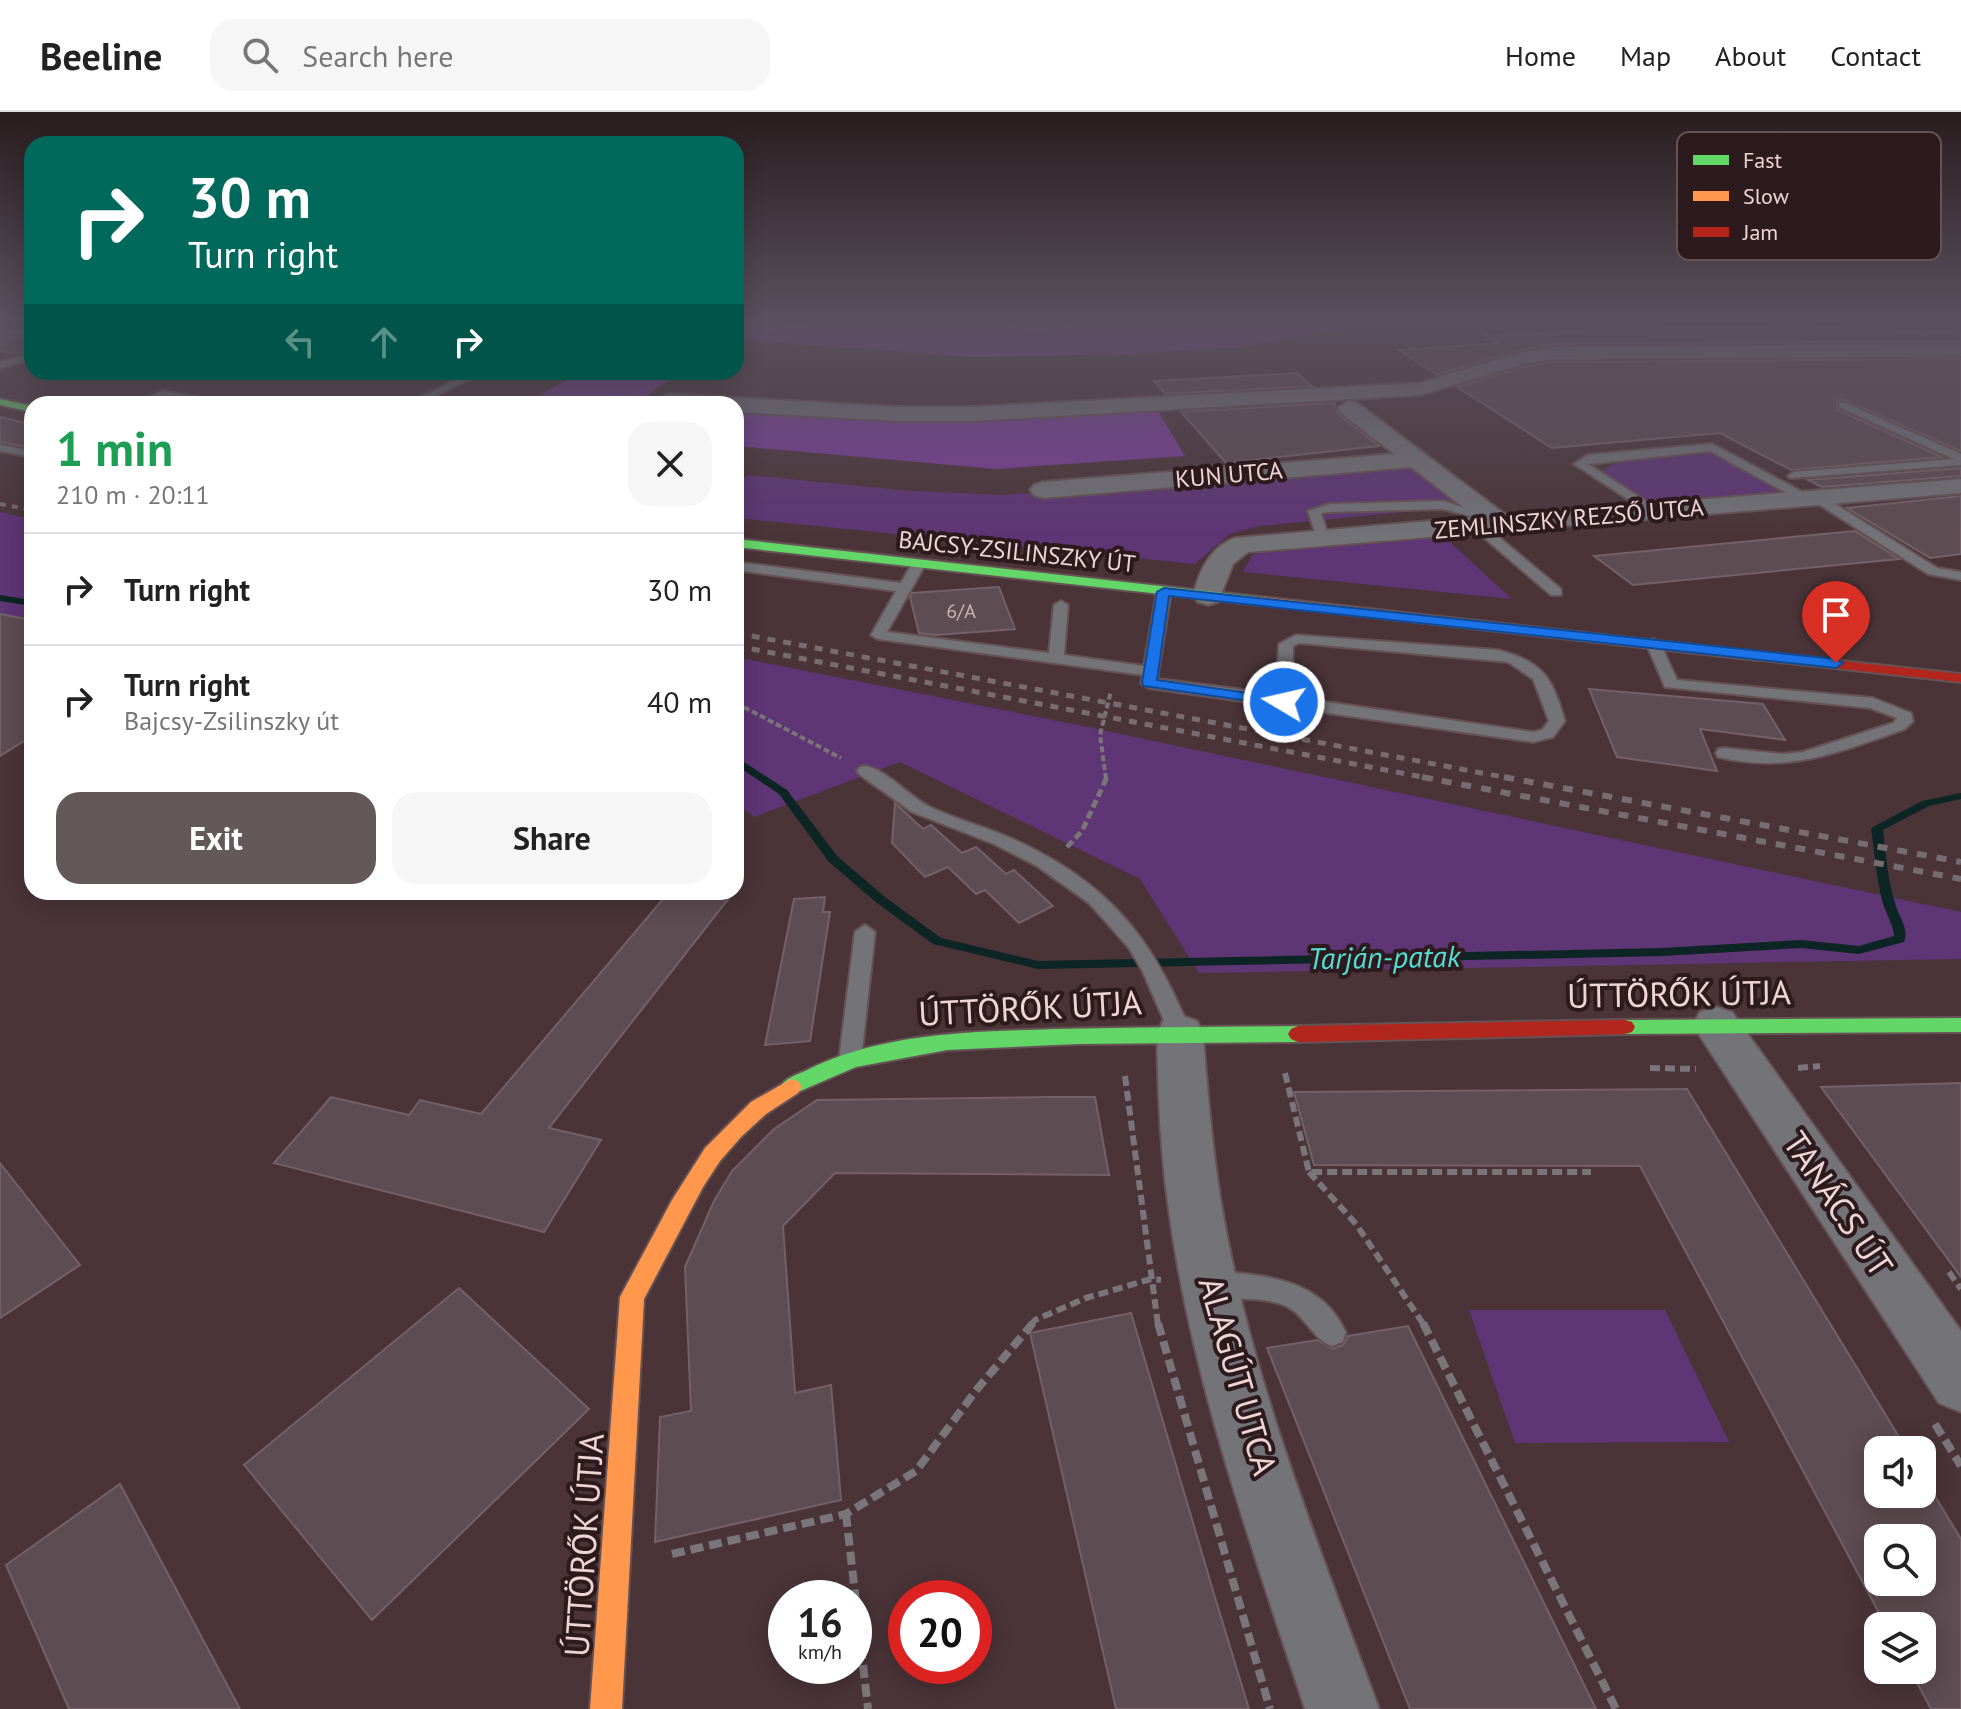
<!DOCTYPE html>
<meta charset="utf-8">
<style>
:root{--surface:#fff;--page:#f6f6f6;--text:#222;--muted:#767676;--line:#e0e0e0;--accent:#64595a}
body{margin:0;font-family:"PT Sans",sans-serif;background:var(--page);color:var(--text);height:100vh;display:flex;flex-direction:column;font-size:30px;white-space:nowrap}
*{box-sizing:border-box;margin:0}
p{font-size:26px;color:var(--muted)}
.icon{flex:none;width:44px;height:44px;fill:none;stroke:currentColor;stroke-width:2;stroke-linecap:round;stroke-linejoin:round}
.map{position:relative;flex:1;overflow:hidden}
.panel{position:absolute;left:24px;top:284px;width:720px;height:504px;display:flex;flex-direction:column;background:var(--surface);border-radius:24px;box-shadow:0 4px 20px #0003}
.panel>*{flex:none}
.banner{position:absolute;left:24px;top:24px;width:720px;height:244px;border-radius:24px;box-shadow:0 4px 20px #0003;background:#00695c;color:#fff;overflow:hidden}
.fabs{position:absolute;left:1864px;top:1324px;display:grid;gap:16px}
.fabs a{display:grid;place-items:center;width:72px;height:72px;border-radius:16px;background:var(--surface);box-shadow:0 4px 20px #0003;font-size:40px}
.speed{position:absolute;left:768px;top:1468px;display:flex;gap:16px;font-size:40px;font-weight:700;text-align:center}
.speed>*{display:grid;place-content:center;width:104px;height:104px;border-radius:50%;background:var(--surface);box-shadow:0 4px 20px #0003;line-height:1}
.speed small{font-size:20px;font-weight:400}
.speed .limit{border:12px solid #d22;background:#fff;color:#111}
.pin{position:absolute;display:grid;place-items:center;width:68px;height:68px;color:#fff;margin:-82px -34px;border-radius:50% 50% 50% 0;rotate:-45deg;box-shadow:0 0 8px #0007}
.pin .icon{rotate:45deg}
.me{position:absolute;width:88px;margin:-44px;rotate:279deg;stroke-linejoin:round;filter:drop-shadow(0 0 6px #0008)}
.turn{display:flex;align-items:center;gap:28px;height:168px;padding:0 32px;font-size:36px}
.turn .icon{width:104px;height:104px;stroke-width:2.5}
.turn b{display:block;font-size:56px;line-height:68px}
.lanes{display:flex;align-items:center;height:76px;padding:0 32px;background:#0003;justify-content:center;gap:40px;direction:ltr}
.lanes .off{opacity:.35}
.round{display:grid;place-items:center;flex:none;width:84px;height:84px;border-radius:24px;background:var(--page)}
.summary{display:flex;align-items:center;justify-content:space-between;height:136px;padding:0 32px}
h1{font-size:48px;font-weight:800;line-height:60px;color:#1e9e55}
.primary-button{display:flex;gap:16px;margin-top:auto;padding:16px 32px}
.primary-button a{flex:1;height:92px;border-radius:24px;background:var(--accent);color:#fff;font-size:32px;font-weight:800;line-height:92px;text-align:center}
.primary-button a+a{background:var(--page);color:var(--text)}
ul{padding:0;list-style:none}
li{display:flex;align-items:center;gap:24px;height:112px;padding:0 32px;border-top:2px solid var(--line)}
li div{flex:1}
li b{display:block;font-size:30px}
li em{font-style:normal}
header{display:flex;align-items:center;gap:48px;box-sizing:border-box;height:112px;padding:0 40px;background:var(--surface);border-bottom:2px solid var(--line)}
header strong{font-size:38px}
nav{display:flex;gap:44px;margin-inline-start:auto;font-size:28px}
.search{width:560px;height:72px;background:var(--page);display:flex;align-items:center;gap:20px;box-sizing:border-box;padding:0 28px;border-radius:24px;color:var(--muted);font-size:30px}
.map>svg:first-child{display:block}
</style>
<header>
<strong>Beeline</strong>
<div class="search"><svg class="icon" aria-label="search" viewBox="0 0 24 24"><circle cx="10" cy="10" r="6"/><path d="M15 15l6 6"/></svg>Search here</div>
<nav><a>Home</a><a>Map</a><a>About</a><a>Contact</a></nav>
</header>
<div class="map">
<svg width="1961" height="1597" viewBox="0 0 1961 1597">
<rect width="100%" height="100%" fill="#4a3438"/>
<g fill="#5e3575">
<path d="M1711,341l71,40 -134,11 -47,-32 14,-9z"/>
<path d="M1409,350l57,44 -207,20 -29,8 -35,30 -459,-46v-33l12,-10 163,16 93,4z"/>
<path d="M0,400l32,7v101l-32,-6z"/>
<path d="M1442,423l70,64 -269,-27 9,-17 17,-5z"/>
<path d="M736,545l347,69 878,186v47l-762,14 -59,-94 -240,-117 -146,55 -18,-14z"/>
<path d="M1469,1198h196l64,132 -214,1z"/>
</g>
<g fill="#7a3e9b">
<path d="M736,204h743l-75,2 -169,30 -107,6 -155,3 -237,-17z"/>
<path d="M581,260h99l-45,32h-111z"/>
<path d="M1158,299l27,45 -189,13 -260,-23v-33l176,8h88z"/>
</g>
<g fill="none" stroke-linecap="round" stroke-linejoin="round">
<g fill="#0d2524" fill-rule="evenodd">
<path d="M0,483l32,5v6l-32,-5z"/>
<path d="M736,645l51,33 50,66 48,41 56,41 97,23 624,-13 139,-8 58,6 35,-10c-1,-13 -9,-24 -12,-36 -6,-23 -7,-47 -11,-71l2,-2 49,-26 39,-8v6l-32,7 -46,24c3,26 5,52 13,76 4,13 13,23 8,36l-45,12 -58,-6 -139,8 -624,13 -105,-25 -56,-41 -48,-41 -50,-68 -43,-29z"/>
</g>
</g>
<g fill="#5d4c51" stroke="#736167" stroke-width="2" fill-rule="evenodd">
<path d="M1811,214l111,6 39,-2v11l-407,3 -43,8 -74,23 -38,-25 99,-7 -13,-8 158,-7z"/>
<path d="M0,223l32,6v9l-15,4 -17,-3z"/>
<path d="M1961,247v92l-119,-52 -5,2 1,9 104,47 -151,13 -71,-37 -168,15 -95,-61 67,-20 30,-5z"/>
<path d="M1297,261l15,13 -147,8 -11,-13z"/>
<path d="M1334,291l5,12 40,31 -153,17 -45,-51z"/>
<path d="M0,305l32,7v24l-32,-6z"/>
<path d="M1961,356v8l-139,11 -14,-7z"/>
<path d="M1961,384v58l-31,4 -83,-50z"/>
<path d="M1855,419l44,28 -266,26 -39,-29z"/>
<path d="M999,475l16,42 -79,6 -17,-2 -9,-36 2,-4z"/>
<path d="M0,502l32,6v116l-32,20z"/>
<path d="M1589,577l174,15 22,36 -85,-11 17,42 -100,-14z"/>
<path d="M895,691l28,26 8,-4 31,28 14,-6 30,27 8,-4 39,36 -34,17 -34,-33 -9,4 -28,-27 -23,10 -33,-34z"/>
<path d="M669,780h35l25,6 -180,230 52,12 -57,92 -270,-69 57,-66 78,18 11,-15 61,14z"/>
<path d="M825,785l-2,15h7l-20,129 -45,4 29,-146z"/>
<path d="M1961,971v194l-140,-190z"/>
<path d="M1687,977l220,361h-29v44h44v-19l39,64v170h-30l-21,-39h12v-44h-36l-246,-460 -326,-1 -20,-73zM1878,1426h44v44h-44z"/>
<path d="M1047,985h48l14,78 -274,-2 -52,53 12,167 36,-8 10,115 -186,42 5,-125 31,-6 -6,-144 29,-66 18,-30 42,-42 43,-29z"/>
<path d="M0,1051l80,102 -80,53z"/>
<path d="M459,1176l130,121 -217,211 -128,-155z"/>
<path d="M1131,1201l83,281 35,115h-133l-86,-376z"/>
<path d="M1408,1214l188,383h-186l-143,-361 50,-8 16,9 10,-4 5,-9z"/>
<path d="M120,1372l120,225h-171l-63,-144z"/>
</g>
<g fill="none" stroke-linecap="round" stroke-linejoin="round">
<g stroke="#665255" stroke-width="4">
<g id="lane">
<path d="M0,214l32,6v6l-32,-6z"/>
<path d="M32,241v6l-32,9v-6z"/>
<path d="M463,264l8,2 -51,26h-13z"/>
<path d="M163,279l51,10 5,3c-18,0 -37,-7 -54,-7 -11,1 -21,7 -33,7z"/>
<path d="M1843,290l118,52v11l-171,13 -2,-2 6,-4 160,-13 -115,-52v-4z"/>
<path d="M1712,332l100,53 9,-2 116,73 24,4v8l-33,-6 -116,-74 -9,2 -93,-51 -122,13 70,45v6l-4,1 -80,-52 14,-9z"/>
<path d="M0,333l32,6v6l-32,-6z"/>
<path d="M1443,389l56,17 -6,4 -50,-13 -113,3 -9,1 8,25 -6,4 -6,-4 -9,-27 22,-7z"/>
<path d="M1475,412h8l78,65v6h-10l-76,-65z"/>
<path d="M736,450l165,21 12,-21h10l2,3 -38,67 162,21 5,-48 7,-4 7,4 -4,50 80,11 13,-74 7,-4 7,4 -14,87 119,15 3,-50 17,-9 202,15c46,12 54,28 67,71l-12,16 -20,5 -384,-54 -8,-5 2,-8 -265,-36 -7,-4 25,-44 -160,-21zM1299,531l209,19 25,17 16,42 -7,9 -9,2 -241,-35 1,-51z"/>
<path d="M1653,527l7,4 17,37 196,18 38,15 2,8 -8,8c-67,23 -115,45 -187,28l-2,-4 2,-4 6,-1 58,6 21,-2 90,-29 4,-5 -27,-10 -205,-21 -19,-44z"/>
<path d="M866,654c24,6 44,32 66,42 28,13 58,20 85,33 93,43 137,99 174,192l-3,6 -8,2 -8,-2 -30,-69 -13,-22 -40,-45 -52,-37 -43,-22 -82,-32 -52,-37 -3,-4 3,-4z"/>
<path d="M865,813l10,7 -14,128 -3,6 -8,3 -8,-3 -3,-6 16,-128z"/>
<path d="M1211,1159c53,4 111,7 135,62l-4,9 -10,4c-20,-7 -27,-32 -48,-41 -26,-10 -56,-3 -83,-13l-4,-9 4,-9z"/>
</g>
</g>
<g stroke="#665255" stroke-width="4">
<g id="street">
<path d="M1961,232v12l-407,3 -31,5 -103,31 -449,26h-71l-164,-9v-8h-76l-3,-4 11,-6 232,13h71l449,-24 92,-28 42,-8z"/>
<path d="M1349,289l8,2 149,112 455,-36v14l-713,59 -15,12 -15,38 -10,3 -10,-3 -5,-6c6,-25 17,-49 42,-58l241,-21 -65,-50 -368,31 -9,-3 -4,-5 4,-5 9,-3 351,-28 -53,-41 -3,-5z"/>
<path d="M1716,895l16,5 229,319v81l-22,-9 -239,-367 -7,-12 7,-12z"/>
<path d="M1180,903l17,6 6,12c4,57 9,113 18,170 29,174 97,341 158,506h-74c-54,-165 -115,-333 -137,-506 -8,-56 -10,-113 -11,-170l6,-12z"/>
</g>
</g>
<g stroke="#665255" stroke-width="4">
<g id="fast">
<path d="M0,287l32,7v6l-32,-7z"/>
<path d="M736,427l524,58 6,4 -6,4 -524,-58z"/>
<path d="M1961,906v14l-336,2 -7,-2 -3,-5 3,-5 7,-2z"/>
<path d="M1298,914l7,3 3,5 -3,5 -7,3 -220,2 -131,6 -91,17 -65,28 -7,-2 -4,-6c5,-9 16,-12 25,-16 77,-39 166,-39 250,-42 81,-2 162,-2 243,-3z"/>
</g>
</g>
<g stroke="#665255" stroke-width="4">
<g id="slow">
<path d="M1260,485l497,55 7,4 -7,4 -501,-56 -2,-3z"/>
<path d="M791,967l7,2 4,6 -4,6 -32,21 -25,23 -21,24 -17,26 -59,112 -22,410h-32l30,-412 52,-97 33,-52 46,-46z"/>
</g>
</g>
<g stroke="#665255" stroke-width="4">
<g id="jam">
<path d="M1757,540l204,22v8l-209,-23 -2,-3z"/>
<path d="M1625,908l7,2 3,5 -3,5 -7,2 -327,8 -7,-3 -3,-5 3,-5 7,-3z"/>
</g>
</g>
<g stroke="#7a7579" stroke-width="2" stroke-dasharray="4 2" stroke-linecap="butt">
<path d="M910,204l149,16 34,-16"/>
<path d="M736,221l164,-17"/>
<path d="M626,292l12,-9"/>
</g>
<g stroke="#7a7579" stroke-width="4" stroke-dasharray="6 3" stroke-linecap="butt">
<path d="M736,591l105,55"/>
<path d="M1106,667l-6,-44 11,-44"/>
</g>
<path stroke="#7a7579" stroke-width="5" stroke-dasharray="8 4" stroke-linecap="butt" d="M1067,735l15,-16 25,-54"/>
<g stroke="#7a7579" stroke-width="6" stroke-dasharray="10 5" stroke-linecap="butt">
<path d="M1650,956l46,1"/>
<path d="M1798,956l22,-2"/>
<path d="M1285,961l24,99h282"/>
<path d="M1125,964l33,249"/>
<path d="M1309,1060l47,52 68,101"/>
<path d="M1949,1160l12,17"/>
<path d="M1031,1213l4,-5 51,-22 65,-19 10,1"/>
</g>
<g stroke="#7a7579" stroke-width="8" stroke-dasharray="13 6" stroke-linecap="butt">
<path d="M1158,1211l112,386"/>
<path d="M1423,1211l193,386"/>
<path d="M1935,1312l26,42"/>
<path d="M846,1402l22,195"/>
<path d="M672,1442l174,-40 70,-43 62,-83 55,-65"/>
</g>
<use href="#lane" fill="#737378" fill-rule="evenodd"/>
<use href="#street" fill="#737378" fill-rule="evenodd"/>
<use href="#fast" fill="#63d668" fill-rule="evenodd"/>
<use href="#slow" fill="#ff974d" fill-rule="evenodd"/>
<use href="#jam" fill="#b3261e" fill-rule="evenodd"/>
<path stroke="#776d71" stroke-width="4" stroke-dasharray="6 6" stroke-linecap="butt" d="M0,392l32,6"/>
<g stroke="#776d71" stroke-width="5" stroke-dasharray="8 8" stroke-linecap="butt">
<path d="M736,521l778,146"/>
<path d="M736,534l697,133"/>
</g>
<g stroke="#776d71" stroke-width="6" stroke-dasharray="10 10" stroke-linecap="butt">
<path d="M1422,665l539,102"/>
<path d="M1504,665l457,85"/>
</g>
</g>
<linearGradient id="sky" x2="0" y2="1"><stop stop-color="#291d1f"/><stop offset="0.48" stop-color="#5a505e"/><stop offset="1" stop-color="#5a505e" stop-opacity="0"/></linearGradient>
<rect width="1961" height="428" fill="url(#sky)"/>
<path fill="#1a73e8" stroke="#114b97" stroke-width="2" d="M1164,476l672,71 7,4 -7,5 -667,-72 -12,84 132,19v6l-5,1 -140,-20 -2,-3 15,-91z"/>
<g text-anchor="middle" stroke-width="8" stroke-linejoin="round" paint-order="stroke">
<g font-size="20" fill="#c9b2b6">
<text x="961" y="506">6/A</text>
</g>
<g font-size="24" fill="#edd4d7" stroke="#2c1a1d">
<text transform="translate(1229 363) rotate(-5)" y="8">KUN UTCA</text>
<text transform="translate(1569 407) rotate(-5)" y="8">ZEMLINSZKY REZSŐ UTCA</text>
<text transform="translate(1017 440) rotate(6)" y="8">BAJCSY-ZSILINSZKY ÚT</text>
</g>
<g font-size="30" font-style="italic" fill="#52ded5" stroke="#2c1a1d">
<text transform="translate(1384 846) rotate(-1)" y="10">Tarján-patak</text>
</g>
<g font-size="34" fill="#edd4d7" stroke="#2c1a1d">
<text transform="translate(1679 882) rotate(-1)" y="12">ÚTTÖRŐK ÚTJA</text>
<text transform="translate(1030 896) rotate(-3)" y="12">ÚTTÖRŐK ÚTJA</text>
<text transform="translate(1838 1092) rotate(56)" y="12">TANÁCS ÚT</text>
<text transform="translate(1238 1264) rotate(74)" y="12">ALAGÚT UTCA</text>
<text transform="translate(584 1433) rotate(-86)" y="12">ÚTTÖRŐK ÚTJA</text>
</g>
</g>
<rect x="1677" y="20" width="264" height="128" rx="12" fill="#2c1a1d" stroke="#665255" stroke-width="2"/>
<rect x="1693" y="43" width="36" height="10" fill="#63d668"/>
<rect x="1693" y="79" width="36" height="10" fill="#ff974d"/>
<rect x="1693" y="115" width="36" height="10" fill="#b3261e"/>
<g font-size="22" fill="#edd4d7">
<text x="1743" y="56">Fast</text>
<text x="1743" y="92">Slow</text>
<text x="1743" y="128">Jam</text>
</g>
</svg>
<div class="fabs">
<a><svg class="icon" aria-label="sound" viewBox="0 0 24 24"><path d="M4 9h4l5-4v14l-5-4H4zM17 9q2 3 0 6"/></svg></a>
<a><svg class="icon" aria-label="search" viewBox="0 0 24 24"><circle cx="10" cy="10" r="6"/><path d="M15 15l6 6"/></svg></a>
<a><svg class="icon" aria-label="layers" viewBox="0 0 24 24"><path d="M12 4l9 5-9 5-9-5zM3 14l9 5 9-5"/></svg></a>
</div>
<div class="speed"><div>16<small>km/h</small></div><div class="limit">20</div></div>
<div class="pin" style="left:1836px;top:551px;background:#d93025"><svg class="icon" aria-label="arrive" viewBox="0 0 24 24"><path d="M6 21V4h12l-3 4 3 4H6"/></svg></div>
<svg class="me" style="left:1284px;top:590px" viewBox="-20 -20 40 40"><circle r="17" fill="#1a73e8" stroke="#fff" stroke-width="3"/><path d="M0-11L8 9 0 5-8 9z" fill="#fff"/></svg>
<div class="banner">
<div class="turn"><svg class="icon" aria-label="right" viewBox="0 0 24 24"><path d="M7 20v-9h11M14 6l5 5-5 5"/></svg><div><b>30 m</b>Turn right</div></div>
<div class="lanes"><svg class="icon off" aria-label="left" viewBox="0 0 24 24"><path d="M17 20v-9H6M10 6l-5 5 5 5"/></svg><svg class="icon off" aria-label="ahead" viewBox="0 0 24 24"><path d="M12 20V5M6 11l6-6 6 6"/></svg><svg class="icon" aria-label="right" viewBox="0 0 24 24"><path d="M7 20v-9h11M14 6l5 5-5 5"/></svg></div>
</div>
<section class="panel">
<div class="summary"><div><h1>1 min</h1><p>210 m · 20:11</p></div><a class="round"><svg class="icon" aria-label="close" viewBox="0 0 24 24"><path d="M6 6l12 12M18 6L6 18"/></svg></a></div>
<ul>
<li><svg class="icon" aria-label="right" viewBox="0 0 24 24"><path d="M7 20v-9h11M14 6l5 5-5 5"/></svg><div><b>Turn right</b></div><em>30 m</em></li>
<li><svg class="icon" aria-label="right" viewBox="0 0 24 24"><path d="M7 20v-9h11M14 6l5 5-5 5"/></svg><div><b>Turn right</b><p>Bajcsy-Zsilinszky út</p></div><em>40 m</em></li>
</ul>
<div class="primary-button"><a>Exit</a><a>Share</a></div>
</section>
</div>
